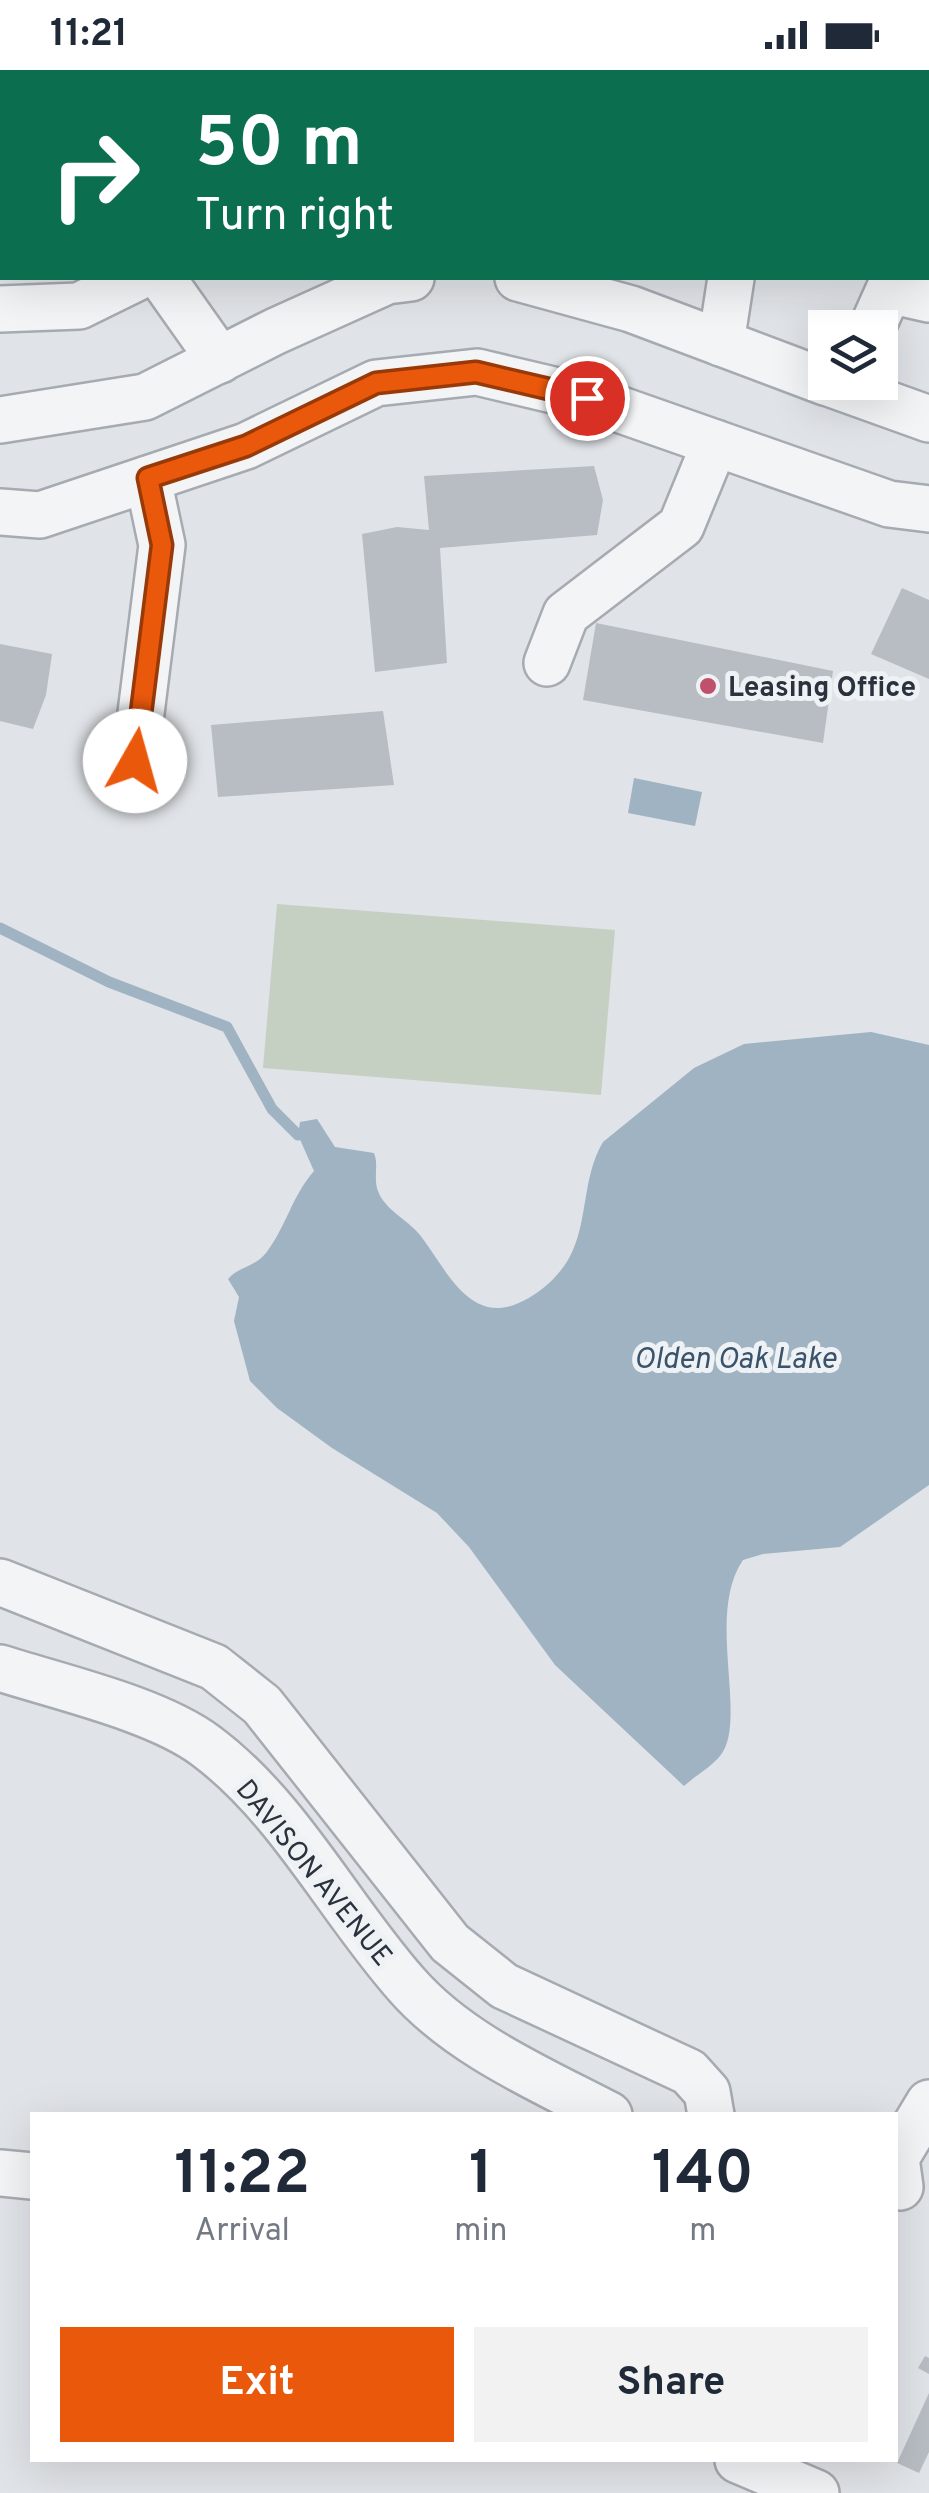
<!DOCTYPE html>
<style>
:root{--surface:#fff;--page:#f2f2f3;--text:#1f2937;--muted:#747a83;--accent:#ea580c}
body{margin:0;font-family:Overpass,sans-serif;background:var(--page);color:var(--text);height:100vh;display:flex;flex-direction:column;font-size:38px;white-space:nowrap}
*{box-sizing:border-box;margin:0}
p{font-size:32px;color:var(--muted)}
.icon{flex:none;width:55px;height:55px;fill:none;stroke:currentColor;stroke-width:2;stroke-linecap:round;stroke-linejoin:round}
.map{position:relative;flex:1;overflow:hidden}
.panel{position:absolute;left:30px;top:2042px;width:868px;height:350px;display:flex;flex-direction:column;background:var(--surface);border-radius:0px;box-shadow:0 10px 40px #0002}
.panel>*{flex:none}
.banner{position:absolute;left:0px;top:0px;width:930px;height:210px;box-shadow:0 10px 40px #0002;background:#0b6e4f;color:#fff;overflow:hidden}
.fabs{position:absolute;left:808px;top:240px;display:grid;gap:20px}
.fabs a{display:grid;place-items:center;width:90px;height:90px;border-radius:0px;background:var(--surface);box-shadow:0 10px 40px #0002;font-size:50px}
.pin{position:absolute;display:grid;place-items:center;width:85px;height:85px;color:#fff;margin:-42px;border:5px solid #fff;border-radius:50%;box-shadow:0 2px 10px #0007}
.me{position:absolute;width:110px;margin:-55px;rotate:7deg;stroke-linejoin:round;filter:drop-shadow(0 0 8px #0008)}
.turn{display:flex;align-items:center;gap:35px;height:210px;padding:0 30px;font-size:45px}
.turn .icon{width:130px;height:130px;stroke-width:2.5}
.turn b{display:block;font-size:70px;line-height:85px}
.eta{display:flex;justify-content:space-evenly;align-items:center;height:170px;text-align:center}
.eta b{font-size:60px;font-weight:700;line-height:70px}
.action{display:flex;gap:20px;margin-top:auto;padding:20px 30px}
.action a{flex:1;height:115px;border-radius:0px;background:var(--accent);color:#fff;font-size:40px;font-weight:700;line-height:115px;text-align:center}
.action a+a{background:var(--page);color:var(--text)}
.status{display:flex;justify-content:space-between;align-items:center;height:70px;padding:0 50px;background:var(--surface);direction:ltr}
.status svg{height:28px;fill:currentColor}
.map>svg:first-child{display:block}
</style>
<div class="status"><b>11:21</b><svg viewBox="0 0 49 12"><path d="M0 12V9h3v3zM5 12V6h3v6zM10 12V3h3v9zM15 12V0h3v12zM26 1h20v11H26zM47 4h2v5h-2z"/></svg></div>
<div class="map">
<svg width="929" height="2423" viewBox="0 0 929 2423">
<rect width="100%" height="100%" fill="#e0e3e7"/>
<path fill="#c6d0c2" d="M277,834l338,26 -14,165 -338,-27z"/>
<g fill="#9fb3c3">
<path d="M634,708l68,14 -7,34 -67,-13z"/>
<path d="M871,962l58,13v440l-89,62 -77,7 -20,6c-38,55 6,161 -23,196 -9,11 -25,20 -36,30l-129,-121 -86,-118 -32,-34 -105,-65 -55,-40 -27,-27 -16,-60 5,-24 -11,-18c10,-12 27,-12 38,-26 20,-26 26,-57 48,-82l-16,-36 2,-13 17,-3 18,28 39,6c5,12 -1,25 4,38 6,18 30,29 42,44 27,35 50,93 103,66 18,-9 34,-23 45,-41 21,-36 13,-81 35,-118l91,-74 50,-24z"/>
</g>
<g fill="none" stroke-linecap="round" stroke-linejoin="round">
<path stroke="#9fb3c3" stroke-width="11" d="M0,858l109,54 118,45 45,82 26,26"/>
</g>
<g fill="#b8bdc3">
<path d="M594,396l9,34 -6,35 -157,13 7,115 -72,9 -13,-138 35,-7 32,3 -5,-54z"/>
<path d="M902,518l27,12v79l-58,-25z"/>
<path d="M596,553l237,48 -10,72 -240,-43z"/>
<path d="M0,574l52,10 -6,41 -13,34 -33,-8z"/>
<path d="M383,641l11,74 -176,12 -7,-72z"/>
<path d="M925,2286l4,2v16l-11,-6z"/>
<path d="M929,2323v59l-10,21 -22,-10z"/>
</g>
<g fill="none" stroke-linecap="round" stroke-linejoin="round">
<g stroke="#a6aab1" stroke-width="50">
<g id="minor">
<path d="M438,0l1,2"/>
<path d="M206,2l1,-2"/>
<path d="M162,208l58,82"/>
<path d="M518,208l113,31 194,73"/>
<path d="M0,239l79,-3 57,-28"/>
<path d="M872,258l17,-38 40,9"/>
<path d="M721,273l10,-65"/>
<path d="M826,312l103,37"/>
<path d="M0,350l145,-23 131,-66 111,-50 24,-3"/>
<path d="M0,442l40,3 206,-69 130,-63 101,-11 110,26 302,106 40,5"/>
<path d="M547,593l19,-49 115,-88 34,-83"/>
<path d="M135,691l27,-216 -14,-66"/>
<path d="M0,1512l214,85 48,38 188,238 54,43 185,86 18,20 4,23"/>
<path d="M0,1598c59,19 157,41 206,78 83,62 132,161 200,238 52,60 134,95 203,131"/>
<path d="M0,2103l32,3"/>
<path d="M900,2117l-4,-29 33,-55"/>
<path d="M738,2390l78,33"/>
</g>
</g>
<use href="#minor" stroke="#f2f4f6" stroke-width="45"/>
</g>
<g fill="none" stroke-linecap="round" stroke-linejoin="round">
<g stroke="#983908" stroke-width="25">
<path id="route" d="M135,691l27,-216 -14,-67 98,-32 130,-63 100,-11 111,26"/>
</g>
<use href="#route" stroke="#ea580c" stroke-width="18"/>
</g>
<circle fill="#bf526a" stroke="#eff2f5" stroke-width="4" cx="708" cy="616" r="10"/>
<g text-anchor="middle" stroke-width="10" stroke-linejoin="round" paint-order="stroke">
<g font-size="28" font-weight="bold" fill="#2a323d" stroke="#eff2f5" text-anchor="start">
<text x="728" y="626">Leasing Office</text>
</g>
<g font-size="28" fill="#2a323d" stroke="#eff2f5">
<text transform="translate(315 1802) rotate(51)" y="10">DAVISON AVENUE</text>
</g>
<g font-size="30" font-style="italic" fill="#39536c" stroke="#eff2f5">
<text x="735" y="1298">Olden Oak Lake</text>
</g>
</g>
</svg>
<div class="fabs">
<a><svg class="icon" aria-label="layers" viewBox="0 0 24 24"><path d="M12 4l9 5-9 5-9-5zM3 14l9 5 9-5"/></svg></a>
</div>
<div class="pin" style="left:587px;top:328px;background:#d93025"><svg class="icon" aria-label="arrive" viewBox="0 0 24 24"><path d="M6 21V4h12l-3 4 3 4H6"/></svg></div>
<svg class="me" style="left:135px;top:691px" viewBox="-20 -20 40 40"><circle r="19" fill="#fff"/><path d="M0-13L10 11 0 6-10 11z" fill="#ea580c"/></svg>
<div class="banner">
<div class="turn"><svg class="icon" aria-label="right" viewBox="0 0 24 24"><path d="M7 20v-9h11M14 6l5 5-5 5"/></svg><div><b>50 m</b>Turn right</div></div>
</div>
<section class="panel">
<div class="eta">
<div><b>11:22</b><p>Arrival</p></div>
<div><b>1</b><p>min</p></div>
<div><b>140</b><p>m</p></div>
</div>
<div class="action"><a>Exit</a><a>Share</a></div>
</section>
</div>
